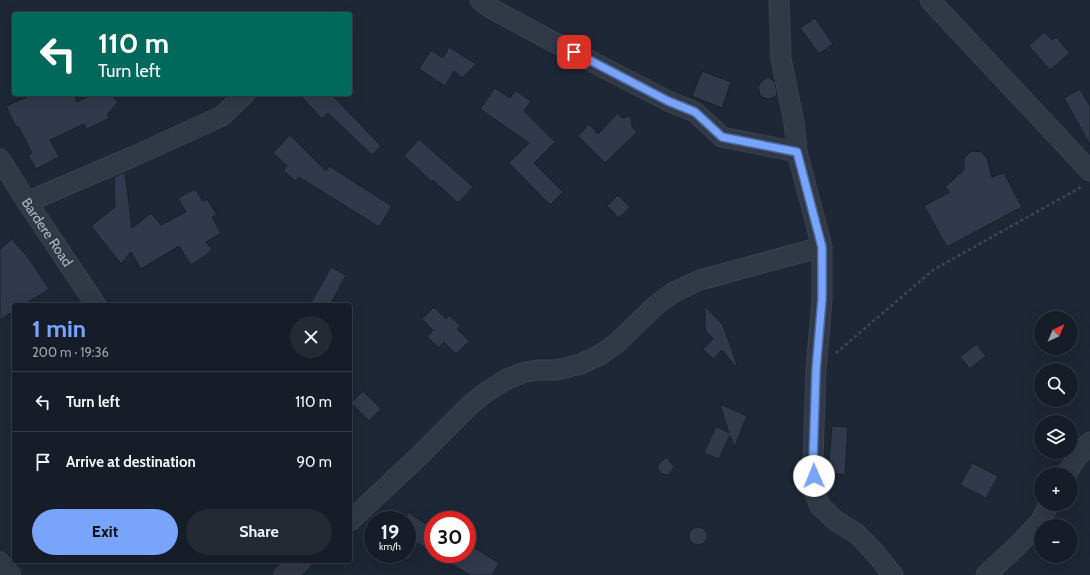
<!DOCTYPE html>
<meta charset="utf-8">
<style>
:root{--surface:#161d28;--page:#232a34;--text:#f1f3f6;--muted:#9ea2a8;--line:#353b45;--accent:#78a4fb}
body{margin:0;font-family:Cabin,sans-serif;background:var(--page);color:var(--text);height:100vh;display:flex;flex-direction:column;font-size:15px;white-space:nowrap}
*{box-sizing:border-box;margin:0}
p{font-size:13px;color:var(--muted)}
.icon{flex:none;width:22px;height:22px;fill:none;stroke:currentColor;stroke-width:2;stroke-linecap:round;stroke-linejoin:round}
.map{position:relative;flex:1;overflow:hidden}
.sheet{position:absolute;left:12px;top:303px;width:340px;height:260px;display:flex;flex-direction:column;background:var(--surface);border-radius:4px;box-shadow:0 4px 16px #0002,0 0 0 1px var(--line)}
.sheet>*{flex:none}
.guide{position:absolute;left:12px;top:12px;width:340px;height:84px;border-radius:4px;box-shadow:0 4px 16px #0002,0 0 0 1px var(--line);background:#00695c;color:#fff;overflow:hidden}
.needle{width:26px;rotate:44deg}
.buttons{position:absolute;left:1034px;top:311px;display:grid;gap:8px}
.buttons a{display:grid;place-items:center;width:44px;height:44px;border-radius:50%;background:var(--surface);box-shadow:0 4px 16px #0002,0 0 0 1px var(--line);font-size:20px}
.speed{position:absolute;left:364px;top:511px;display:flex;gap:8px;font-size:20px;font-weight:700;text-align:center}
.speed>*{display:grid;place-content:center;width:52px;height:52px;border-radius:50%;background:var(--surface);box-shadow:0 4px 16px #0002,0 0 0 1px var(--line);line-height:1}
.speed small{font-size:10px;font-weight:400}
.speed .limit{border:6px solid #d22;background:#fff;color:#111}
.pin{position:absolute;display:grid;place-items:center;width:34px;height:34px;color:#fff;margin:-17px;border-radius:8px;box-shadow:0 2px 6px #0006}
.me{position:absolute;width:44px;margin:-22px;rotate:359deg;stroke-linejoin:round;filter:drop-shadow(0 0 3px #0008)}
.turn{display:flex;align-items:center;gap:14px;height:84px;padding:0 20px;font-size:18px}
.turn .icon{width:52px;height:52px;stroke-width:2.5}
.turn b{display:block;font-size:28px;line-height:34px}
.round{display:grid;place-items:center;flex:none;width:42px;height:42px;border-radius:21px;background:var(--page)}
.summary{display:flex;align-items:center;justify-content:space-between;height:68px;padding:0 20px}
h1{font-size:24px;font-weight:700;line-height:30px;color:var(--accent)}
.primary-button{display:flex;gap:8px;margin-top:auto;padding:8px 20px}
.primary-button a{flex:1;height:46px;border-radius:24px;background:var(--accent);color:#111;font-size:16px;font-weight:700;line-height:46px;text-align:center}
.primary-button a+a{background:var(--page);color:var(--text)}
ul{padding:0;list-style:none}
li{display:flex;align-items:center;gap:12px;height:60px;padding:0 20px;border-top:1px solid var(--line)}
li div{flex:1}
li b{display:block;font-size:15px}
li em{font-style:normal}
.map>svg:first-child{display:block}
</style>
<div class="map">
<svg width="1090" height="575" viewBox="0 0 1090 575">
<rect width="100%" height="100%" fill="#1e2735"/>
<g fill="#303a4c" stroke="#19202c">
<path d="M815,18l18,26 -14,10 -19,-26z"/>
<path d="M1044,32l8,8 4,-3 14,16 -20,17 -21,-24z"/>
<path d="M449,47l27,17 -14,14 -8,-7 -9,15 -26,-17 12,-19 12,8z"/>
<path d="M702,71l29,11 -9,26 -30,-12z"/>
<path d="M768,77l7,5 2,12 -2,3 -7,2 -6,-2 -2,-2 -2,-8 3,-5z"/>
<path d="M495,88l15,10 5,-8 16,11 -7,10 31,31 -21,21 29,29 -13,13 -41,-42 20,-20 -49,-34z"/>
<path d="M1080,89l10,17v39l-26,-47z"/>
<path d="M34,94h40l3,8 16,-8h17l8,8 -11,13 3,3 -23,11 -3,-5 -34,16 9,17 -23,12 -8,-14 4,-2 -14,-27 -2,1 -10,-21z"/>
<path d="M299,94h32l50,52 -9,9 -44,-42 -6,6z"/>
<path d="M618,113l4,5 9,-2 1,11 5,5 -32,31 -27,-27 11,-12 9,10z"/>
<path d="M290,135l36,36 3,-5 63,40 -13,21 -80,-50 -4,4 -12,-11 4,-4 -14,-13z"/>
<path d="M419,139l54,48 -15,16 -25,-23 -1,2 -28,-26z"/>
<path d="M974,151l7,1 6,6 5,19 12,-4 18,34 -75,40 -23,-41 26,-14 -5,-5 19,-17v-12l6,-6z"/>
<path d="M125,172l7,56 19,-15 10,12 25,-13 -8,-14 17,-9 8,12 4,-2 10,16 -5,2 9,16 -15,9 6,7 -6,6 -15,10 -12,-19 -38,23 -10,-17 -10,12 -30,-38 24,-19 -1,-30z"/>
<path d="M618,195l12,12 -11,11 -12,-12z"/>
<path d="M12,239l18,21 19,29 -25,16h-10v6l-14,9v-71z"/>
<path d="M331,267l15,8 -16,30h-20z"/>
<path d="M705,306l18,19 14,40 -2,1 -13,-16 -9,9 -10,-10 10,-10 -7,-8 -1,-3z"/>
<path d="M434,307l12,12 3,-4 12,11 -4,3 12,12 -13,13 -12,-12 -5,6 -12,-11 6,-7 -11,-11z"/>
<path d="M976,344l10,12 -16,13 -10,-12z"/>
<path d="M363,391l18,18 -12,12 -18,-18z"/>
<path d="M720,404l27,12 -13,32 -4,-13 -11,24 -15,-6 12,-27 13,7z"/>
<path d="M832,426l16,1 -3,48 -17,-2z"/>
<path d="M667,457l7,10 -5,8 -7,-1 -5,-6 2,-5z"/>
<path d="M972,463l26,13 -12,22 -26,-13z"/>
<path d="M407,512l26,16v25l-15,-10 -11,19z"/>
<circle cx="698" cy="536" r="9"/>
<path d="M467,543l32,20 -7,12h-22l-35,-21h32z"/>
</g>
<g fill="none" stroke-linecap="round" stroke-linejoin="round">
<g stroke="#3b424f" stroke-width="21">
<g id="minor">
<path d="M480,0l12,9 54,29 122,63 27,11 27,25 75,15"/>
<path d="M779,0l2,59 13,63 3,30 25,95v52l-6,71 -3,91 1,30 6,15 16,15 21,13 19,20 17,21"/>
<path d="M930,0l160,171"/>
<path id="s1" d="M0,159l27,43 69,103"/>
<path d="M27,202l105,-45 90,-41 23,-22"/>
<path d="M1066,474l10,-15 14,-17"/>
<path d="M350,521l68,-64 52,-52 15,-12 20,-13 17,-7 15,-3h19l25,-6 19,-9 17,-12 38,-37 19,-14 26,-12 122,-33"/>
<path d="M0,562l11,13"/>
<path d="M284,575l17,-14"/>
<path d="M986,575l30,-28 24,-25 9,-18"/>
</g>
</g>
<path stroke="#384c4f" stroke-width="2.5" stroke-dasharray="3 3" stroke-linecap="butt" d="M836,353l97,-83 148,-83"/>
<use href="#minor" stroke="#313946" stroke-width="19"/>
</g>
<g fill="none" stroke-linecap="round" stroke-linejoin="round">
<g stroke="#4e6ba3" stroke-width="10">
<path id="route" d="M574,52l94,49 27,11 27,25 75,15 25,95v52l-6,71 -3,91 1,15"/>
</g>
<use href="#route" stroke="#78a4fb" stroke-width="7"/>
</g>
<g text-anchor="middle" stroke-width="4" stroke-linejoin="round" paint-order="stroke">
<g font-size="14" fill="#abb3c3" stroke="#171e2a">
<text dy="5" stroke="none"><textPath href="#s1" startOffset="87">Bardere Road</textPath></text>
</g>
</g>
</svg>
<div class="buttons">
<a><svg class="needle" viewBox="-14 -14 28 28"><path d="M0-13l5 13h-10z" fill="#e53935"/><path d="M0 13l5-13h-10z" fill="#9ea2a8"/></svg></a>
<a><svg class="icon" aria-label="search" viewBox="0 0 24 24"><circle cx="10" cy="10" r="6"/><path d="M15 15l6 6"/></svg></a>
<a><svg class="icon" aria-label="layers" viewBox="0 0 24 24"><path d="M12 4l9 5-9 5-9-5zM3 14l9 5 9-5"/></svg></a>
<a>+</a>
<a>−</a>
</div>
<div class="speed"><div>19<small>km/h</small></div><div class="limit">30</div></div>
<div class="pin" style="left:574px;top:52px;background:#d93025"><svg class="icon" aria-label="arrive" viewBox="0 0 24 24"><path d="M6 21V4h12l-3 4 3 4H6"/></svg></div>
<svg class="me" style="left:814px;top:476px" viewBox="-20 -20 40 40"><circle r="19" fill="#fff"/><path d="M0-13L10 11 0 6-10 11z" fill="#78a4fb"/></svg>
<div class="guide">
<div class="turn"><svg class="icon" aria-label="left" viewBox="0 0 24 24"><path d="M17 20v-9H6M10 6l-5 5 5 5"/></svg><div><b>110 m</b>Turn left</div></div>
</div>
<section class="sheet">
<div class="summary"><div><h1>1 min</h1><p>200 m · 19:36</p></div><a class="round"><svg class="icon" aria-label="close" viewBox="0 0 24 24"><path d="M6 6l12 12M18 6L6 18"/></svg></a></div>
<ul>
<li><svg class="icon" aria-label="left" viewBox="0 0 24 24"><path d="M17 20v-9H6M10 6l-5 5 5 5"/></svg><div><b>Turn left</b></div><em>110 m</em></li>
<li><svg class="icon" aria-label="arrive" viewBox="0 0 24 24"><path d="M6 21V4h12l-3 4 3 4H6"/></svg><div><b>Arrive at destination</b></div><em>90 m</em></li>
</ul>
<div class="primary-button"><a>Exit</a><a>Share</a></div>
</section>
</div>
